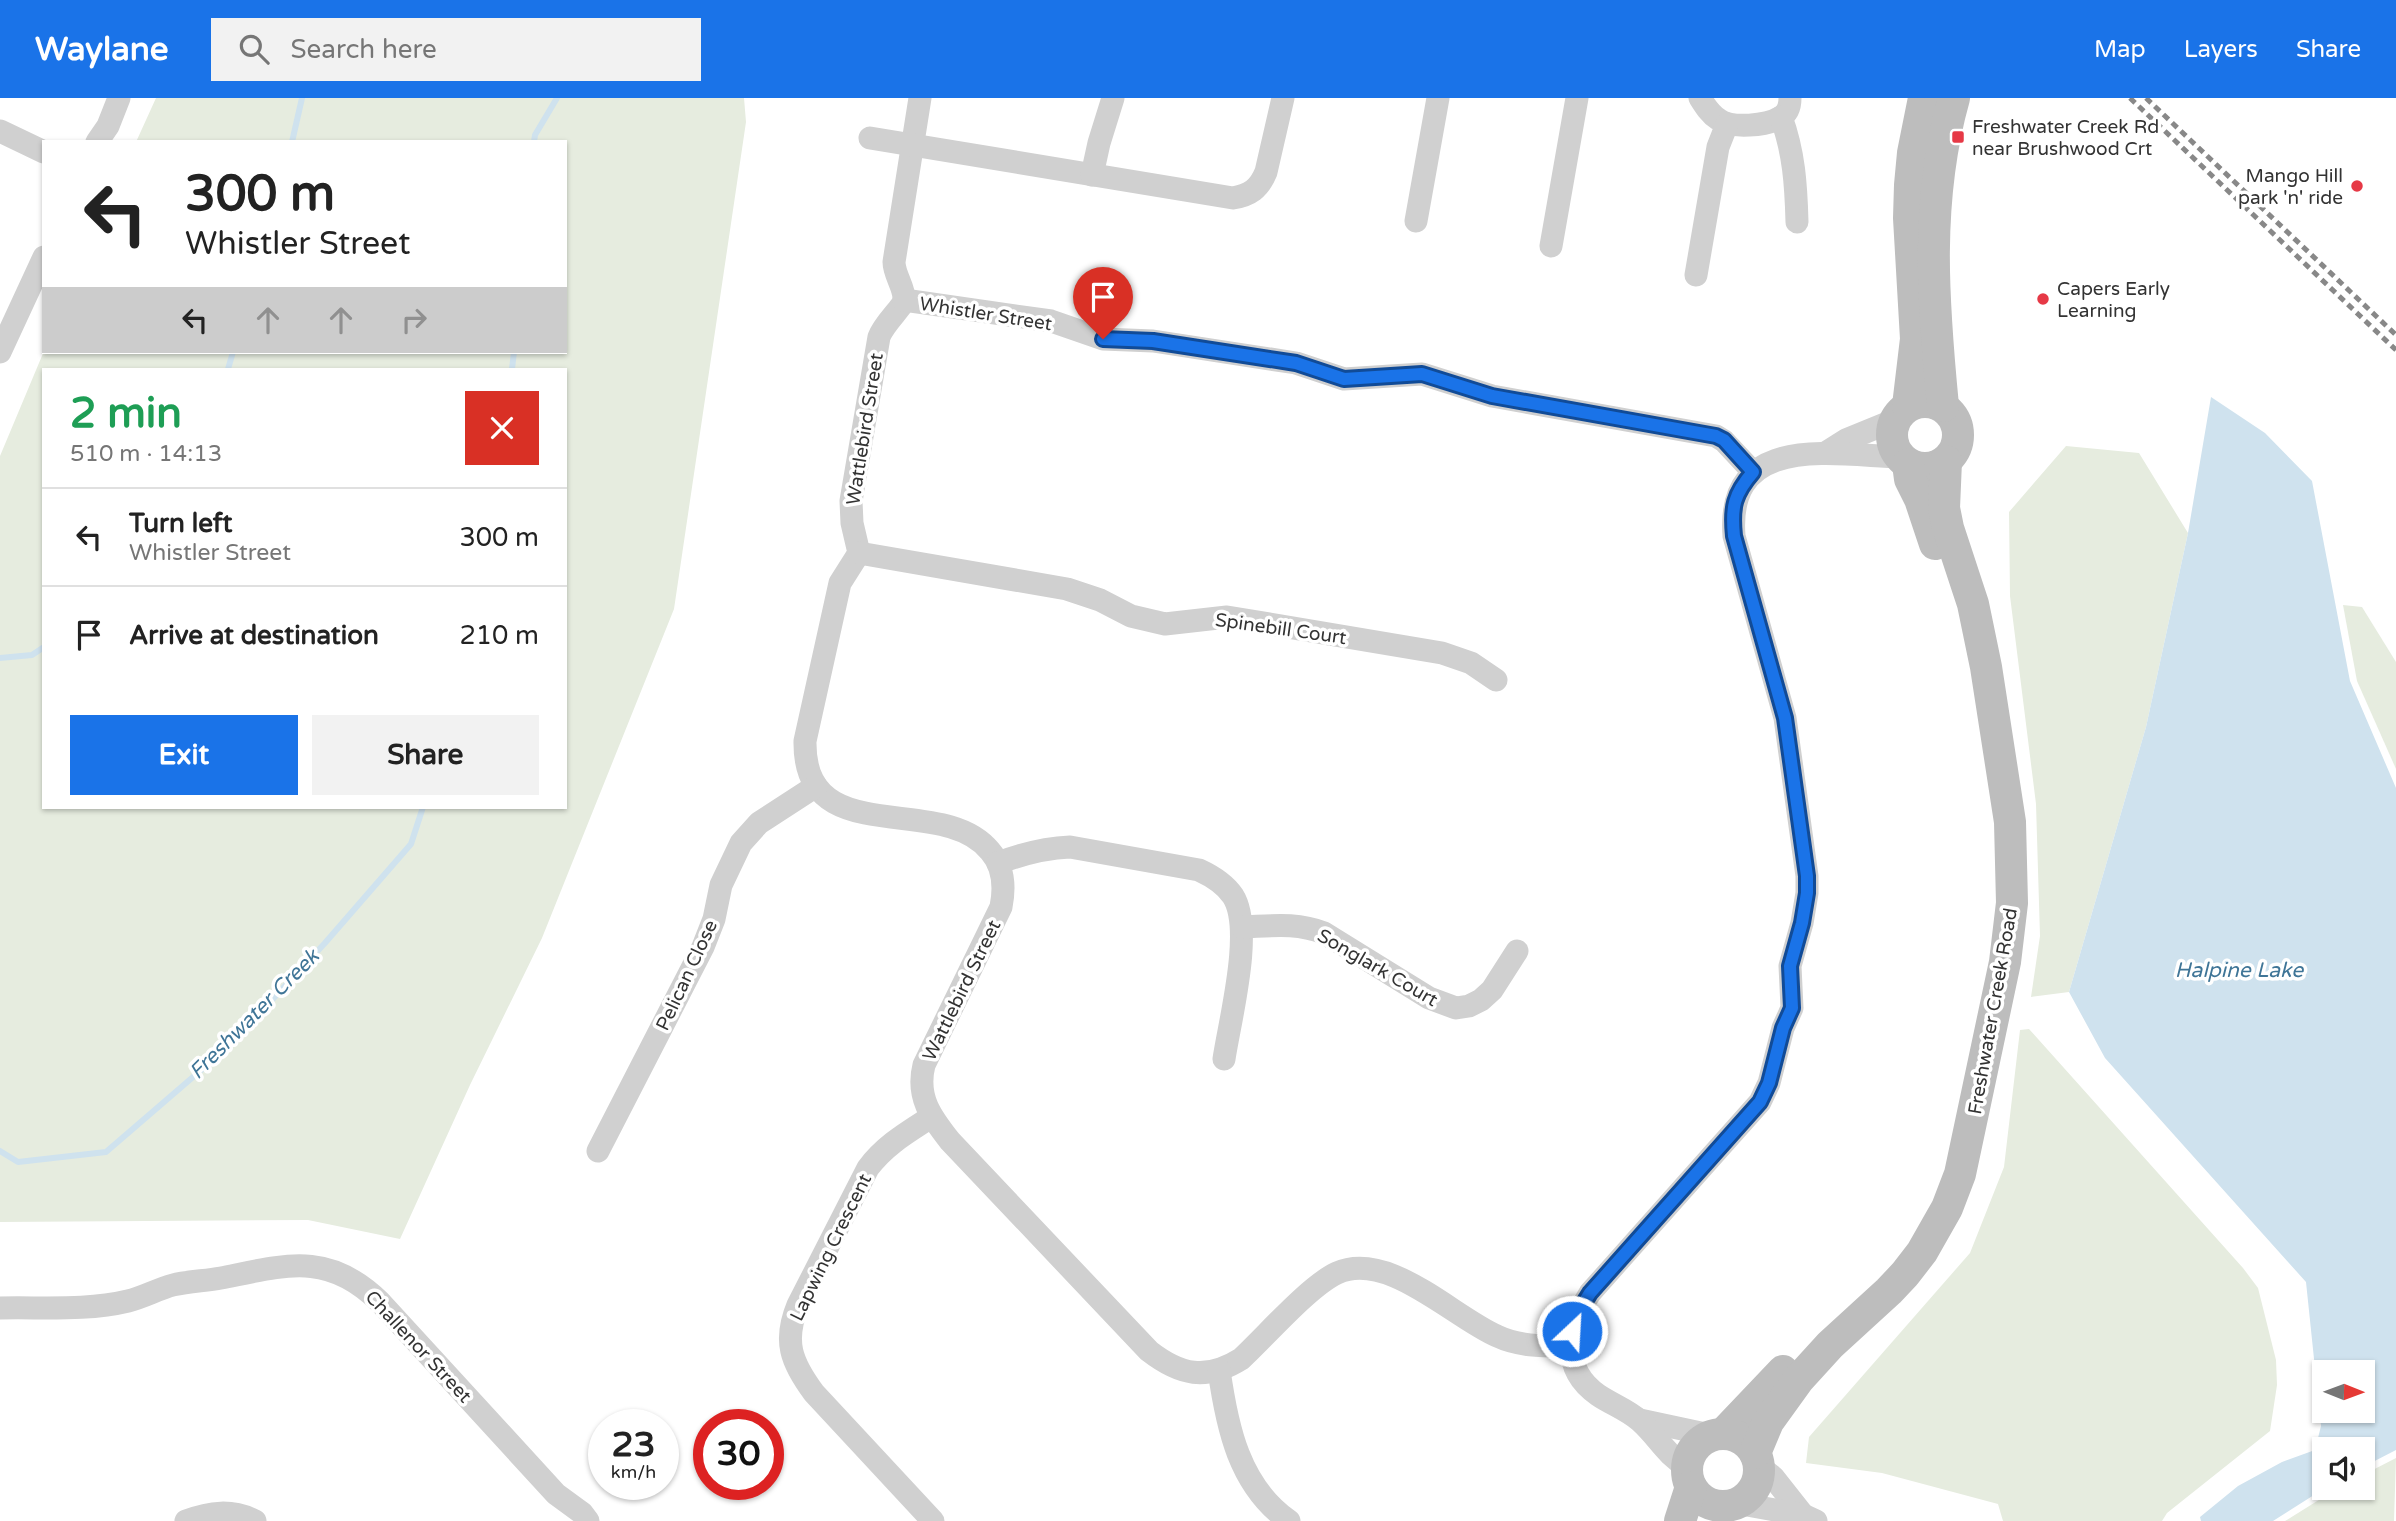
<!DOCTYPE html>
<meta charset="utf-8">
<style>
:root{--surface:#fff;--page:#f2f2f2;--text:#222;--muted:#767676;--line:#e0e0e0;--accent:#1a73e8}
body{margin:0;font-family:"Varela Round",sans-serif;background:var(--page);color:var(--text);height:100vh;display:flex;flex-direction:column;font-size:26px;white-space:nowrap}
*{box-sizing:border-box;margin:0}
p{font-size:23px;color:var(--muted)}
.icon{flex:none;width:38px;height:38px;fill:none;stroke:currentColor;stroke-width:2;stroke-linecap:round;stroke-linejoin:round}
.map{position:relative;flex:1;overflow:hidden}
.panel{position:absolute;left:42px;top:270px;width:525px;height:441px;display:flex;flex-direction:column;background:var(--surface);border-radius:0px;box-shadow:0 2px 5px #0004}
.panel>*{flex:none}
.hud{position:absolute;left:42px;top:42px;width:525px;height:214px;border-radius:0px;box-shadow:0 2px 5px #0004;background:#fff;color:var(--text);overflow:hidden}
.needle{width:46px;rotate:91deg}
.controls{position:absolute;left:2312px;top:1262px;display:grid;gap:14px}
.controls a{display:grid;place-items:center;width:63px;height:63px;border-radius:0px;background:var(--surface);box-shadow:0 2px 5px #0004;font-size:35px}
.speed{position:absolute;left:588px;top:1311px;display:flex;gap:14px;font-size:35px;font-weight:700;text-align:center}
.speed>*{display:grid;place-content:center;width:91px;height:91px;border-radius:50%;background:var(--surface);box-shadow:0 2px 5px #0004;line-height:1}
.speed small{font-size:18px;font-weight:400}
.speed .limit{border:10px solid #d22;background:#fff;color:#111}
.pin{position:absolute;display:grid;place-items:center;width:60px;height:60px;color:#fff;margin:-72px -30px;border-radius:50% 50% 50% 0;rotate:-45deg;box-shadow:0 0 7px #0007}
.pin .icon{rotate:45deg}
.me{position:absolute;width:77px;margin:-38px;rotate:25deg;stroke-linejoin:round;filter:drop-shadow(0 0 5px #0008)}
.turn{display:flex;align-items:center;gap:24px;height:147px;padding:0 28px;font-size:32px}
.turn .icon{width:91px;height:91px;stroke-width:2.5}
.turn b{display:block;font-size:49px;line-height:60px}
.lanes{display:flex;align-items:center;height:66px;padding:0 28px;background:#0003;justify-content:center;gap:35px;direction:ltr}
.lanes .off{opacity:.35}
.round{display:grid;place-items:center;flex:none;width:74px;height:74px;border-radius:0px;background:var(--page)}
.headline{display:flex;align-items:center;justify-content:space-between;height:119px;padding:0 28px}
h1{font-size:42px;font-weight:800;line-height:52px;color:#1e9e55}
.action{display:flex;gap:14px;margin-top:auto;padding:14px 28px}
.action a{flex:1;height:80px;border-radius:0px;background:var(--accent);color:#fff;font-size:28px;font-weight:800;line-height:80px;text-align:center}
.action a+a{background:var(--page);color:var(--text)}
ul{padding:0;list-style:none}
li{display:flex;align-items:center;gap:21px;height:98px;padding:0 28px;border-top:2px solid var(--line)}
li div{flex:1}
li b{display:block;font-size:26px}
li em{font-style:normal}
header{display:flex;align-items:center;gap:42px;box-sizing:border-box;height:98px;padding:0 35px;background:var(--accent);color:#fff}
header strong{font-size:33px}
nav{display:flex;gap:38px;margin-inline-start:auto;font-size:24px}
.search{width:490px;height:63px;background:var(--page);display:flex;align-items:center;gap:18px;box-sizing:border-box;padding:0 24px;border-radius:0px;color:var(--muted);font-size:26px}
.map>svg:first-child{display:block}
</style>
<header>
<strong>Waylane</strong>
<div class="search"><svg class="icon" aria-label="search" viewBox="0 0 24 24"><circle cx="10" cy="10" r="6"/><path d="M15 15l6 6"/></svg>Search here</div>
<nav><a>Map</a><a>Layers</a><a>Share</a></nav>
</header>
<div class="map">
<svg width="2396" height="1423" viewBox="0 0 2396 1423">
<rect width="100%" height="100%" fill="#fff"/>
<g fill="#e6ecdf" fill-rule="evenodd">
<path d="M156,0h588l2,24 -72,487 -132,329 -72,147 -70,154 -92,-19 -308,2v-766l44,-105 521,1v-210h-429zM44,271h521v438h-521z"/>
<path d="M2066,348l73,7 49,80 -42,194 -77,265 -38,5 9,-61 -4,-132 -26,-208 -1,-84z"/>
<path d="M2343,507l19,2 34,55v107l-39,-88z"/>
<path d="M2029,931l214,239 15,20 18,72 1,25 -7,46 -103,82 -5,8h-159l-5,-17 -116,-31 -76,-10 3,-26 161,-184 34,-86 16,-137z"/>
<path d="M2396,1360l-2,63h-109l53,-33h24l1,-13z"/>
</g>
<path fill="#cfe2ee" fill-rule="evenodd" d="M2211,299l54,36 47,48 38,200 46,107v662l-33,17 -1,-18h-38l1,39 -52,33h-72l-1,-4 38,-31 44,-24 33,-12 6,-24 -15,-144 -201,-224 -36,-66 77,-265 42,-194zM2324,1274h38v38h-38z"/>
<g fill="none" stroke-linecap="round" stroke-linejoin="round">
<g stroke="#cfe2ee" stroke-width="6">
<path d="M292,44l10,-44"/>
<path d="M534,44l1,-7 22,-37"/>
<path d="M228,271l5,-17"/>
<path d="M512,271l2,-17"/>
<path d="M0,560l32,-3 12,-8"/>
<path d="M0,1053l18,11 88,-10 123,-106 96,-103 86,-99 12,-37"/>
</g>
<g stroke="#d0d0d0" stroke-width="23">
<path d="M920,0l-26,164c0,13 11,26 10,38 -1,7 -20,23 -25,37l-28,164 1,22 7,30 -19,30 -35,158c-2,112 137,50 185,110 14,16 15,36 11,56l-77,158c-8,32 7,52 26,76l199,210c31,24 57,30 92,8 25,-23 68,-73 96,-86 51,-23 116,44 160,63 23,11 48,10 73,10"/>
<path d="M1700,0c5,8 10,16 18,21 13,10 49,7 63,-2 7,-4 9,-12 9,-19"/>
<path d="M1781,19c13,35 15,68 16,105"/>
<path d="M0,33l44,21"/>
<path d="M870,40l363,60c17,-3 26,-9 33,-26l17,-74"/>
<path d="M97,44l11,-16 11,-28"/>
<path d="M1092,77l7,-32 14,-45"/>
<path d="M1416,123l22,-123"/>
<path d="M1551,148l26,-148"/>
<path d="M1696,177l22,-128 9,-23"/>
<path d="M904,202l147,21 52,18 50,2 143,22 48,16 78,-5 70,22 224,40 8,5 29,31"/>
<path d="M0,254l44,-95"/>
<path d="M1827,354l19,-12 49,-20"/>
<path d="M859,455l208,36 33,11 31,16 34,8 62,-7 215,36 29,10 25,17"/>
<path d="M998,765c24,-9 46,-15 72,-16l129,23c13,6 26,14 34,26 21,33 -3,123 -9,163"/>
<path d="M1242,829c29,-1 54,-5 82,6l105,65 27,10 13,-2 12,-6 11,-10 25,-39"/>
<path d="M931,1019c-23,15 -46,28 -63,51l-70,137c-15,36 -7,57 16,88l119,128"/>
<path d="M598,1053l105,-204 11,-28 7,-34 20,-42 18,-20 57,-37"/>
<path d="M0,1210c42,-1 87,3 128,-7 16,-4 30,-12 45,-16 16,-4 32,-4 48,-7 65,-13 107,-27 159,24l176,192 26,19 6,8"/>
<path d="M1219,1272c8,57 20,116 70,151"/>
<path d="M1640,1322l70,15"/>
<path d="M1759,1368l14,11 30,38"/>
<path d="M1687,1369c-22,-13 -29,-30 -47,-46 -12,-11 -29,-17 -42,-26 -39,-27 -29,-68 -8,-102l170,-191 9,-19 14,-55 9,-20 -2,-42 12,-43 5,-30v-17l-22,-158 -51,-182c-8,-104 99,-81 166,-79"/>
<path d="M1736,1405l67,12 13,6"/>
<path d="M186,1423c24,-9 46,-12 69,0"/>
</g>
<g stroke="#bdbdbd" stroke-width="32">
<circle cx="1925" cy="337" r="33"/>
<path d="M1908,308l8,-67 -7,-121 1,-33 3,-32 11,-55"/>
<path d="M1943,308c-10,-103 -18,-206 11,-308"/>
<path d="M1908,366l2,15 10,20 15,45"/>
<path d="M1724,1335l59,-62"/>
<circle cx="1723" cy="1372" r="36"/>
<path d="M1755,1355l13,-31 31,-43 31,-34 59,-54 16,-17 17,-22 25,-44 13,-34 45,-212 7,-59 -2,-81 -24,-155 -13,-63 -25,-76 -4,-20 2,-47"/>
<path d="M1680,1423l11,-34"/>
</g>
<g stroke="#888" stroke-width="5" stroke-dasharray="7 5" stroke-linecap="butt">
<path d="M2130,0l266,252"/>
<path d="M2146,0l250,237"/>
</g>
</g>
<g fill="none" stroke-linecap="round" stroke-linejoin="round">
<g stroke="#114b97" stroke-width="18">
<path id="route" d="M1103,241l50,2 143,22 48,16 78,-5 70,22 224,40 8,4 29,32c-19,22 -22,35 -19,64l51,182 22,158v17l-5,30 -12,43 2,42 -9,20 -14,55 -9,19 -170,191 -13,21 -5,17"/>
</g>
<use href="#route" stroke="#1a73e8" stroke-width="12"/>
</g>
<g fill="#e63946" stroke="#fff" stroke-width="2.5">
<rect x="1951" y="32" width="14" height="14" rx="3.5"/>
<circle cx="2357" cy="88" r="7"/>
<circle cx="2043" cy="201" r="7"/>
</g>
<g text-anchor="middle" stroke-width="7" stroke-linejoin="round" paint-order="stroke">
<g font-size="19" fill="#333" stroke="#fff" text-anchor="start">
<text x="1972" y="35">Freshwater Creek Rd<tspan x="1972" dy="22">near Brushwood Crt</tspan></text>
<text x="2343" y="84" text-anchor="end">Mango Hill<tspan x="2343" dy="22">park 'n' ride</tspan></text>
<text x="2057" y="197">Capers Early<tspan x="2057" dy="22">Learning</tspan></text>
</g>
<g font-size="19" fill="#333" stroke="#fff">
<text transform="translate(986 215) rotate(9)" y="7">Whistler Street</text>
<text transform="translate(864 331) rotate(-81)" y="7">Wattlebird Street</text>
<text transform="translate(1281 530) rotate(8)" y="7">Spinebill Court</text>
<text transform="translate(1378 869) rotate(30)" y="7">Songlark Court</text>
<text transform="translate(686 877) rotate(-65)" y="7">Pelican Close</text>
<text transform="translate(961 892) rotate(-64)" y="7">Wattlebird Street</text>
<text transform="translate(1992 913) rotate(-80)" y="7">Freshwater Creek Road</text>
<text transform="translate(830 1149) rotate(-64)" y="7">Lapwing Crescent</text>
<text transform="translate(419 1248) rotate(47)" y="7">Challenor Street</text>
</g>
<g font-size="21" font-style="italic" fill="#3f7597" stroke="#fff">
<text x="2239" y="879">Halpine Lake</text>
<text transform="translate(254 916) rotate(-45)" y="7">Freshwater Creek</text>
</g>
</g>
</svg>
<div class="controls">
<a><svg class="needle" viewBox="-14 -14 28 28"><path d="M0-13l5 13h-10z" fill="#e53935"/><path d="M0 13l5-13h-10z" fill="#767676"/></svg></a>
<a><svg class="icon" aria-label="sound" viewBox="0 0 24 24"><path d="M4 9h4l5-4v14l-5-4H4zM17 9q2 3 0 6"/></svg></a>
</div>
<div class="speed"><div>23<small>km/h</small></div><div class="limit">30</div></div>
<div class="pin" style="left:1103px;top:241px;background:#d93025"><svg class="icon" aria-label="arrive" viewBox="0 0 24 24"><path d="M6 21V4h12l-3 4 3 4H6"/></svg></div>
<svg class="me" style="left:1572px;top:1233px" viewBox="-20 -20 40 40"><circle r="17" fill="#1a73e8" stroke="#fff" stroke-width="3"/><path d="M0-11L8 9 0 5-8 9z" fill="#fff"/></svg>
<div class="hud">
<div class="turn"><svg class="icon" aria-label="left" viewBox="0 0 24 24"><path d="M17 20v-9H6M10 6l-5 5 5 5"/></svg><div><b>300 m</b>Whistler Street</div></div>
<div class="lanes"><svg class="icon" aria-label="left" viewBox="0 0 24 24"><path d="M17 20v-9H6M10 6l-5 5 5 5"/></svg><svg class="icon off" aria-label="ahead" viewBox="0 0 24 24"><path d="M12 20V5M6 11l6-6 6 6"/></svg><svg class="icon off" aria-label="ahead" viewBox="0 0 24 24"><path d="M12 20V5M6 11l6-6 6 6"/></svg><svg class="icon off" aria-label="right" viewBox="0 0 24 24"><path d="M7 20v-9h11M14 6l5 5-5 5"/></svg></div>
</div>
<section class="panel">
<div class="headline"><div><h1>2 min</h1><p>510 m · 14:13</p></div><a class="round" style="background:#d93025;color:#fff"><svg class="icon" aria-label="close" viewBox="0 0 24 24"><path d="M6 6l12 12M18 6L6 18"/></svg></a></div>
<ul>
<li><svg class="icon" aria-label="left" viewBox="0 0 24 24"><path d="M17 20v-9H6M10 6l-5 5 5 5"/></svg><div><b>Turn left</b><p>Whistler Street</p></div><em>300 m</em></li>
<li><svg class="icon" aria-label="arrive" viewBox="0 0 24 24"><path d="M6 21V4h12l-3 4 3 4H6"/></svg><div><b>Arrive at destination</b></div><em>210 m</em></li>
</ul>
<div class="action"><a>Exit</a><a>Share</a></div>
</section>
</div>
